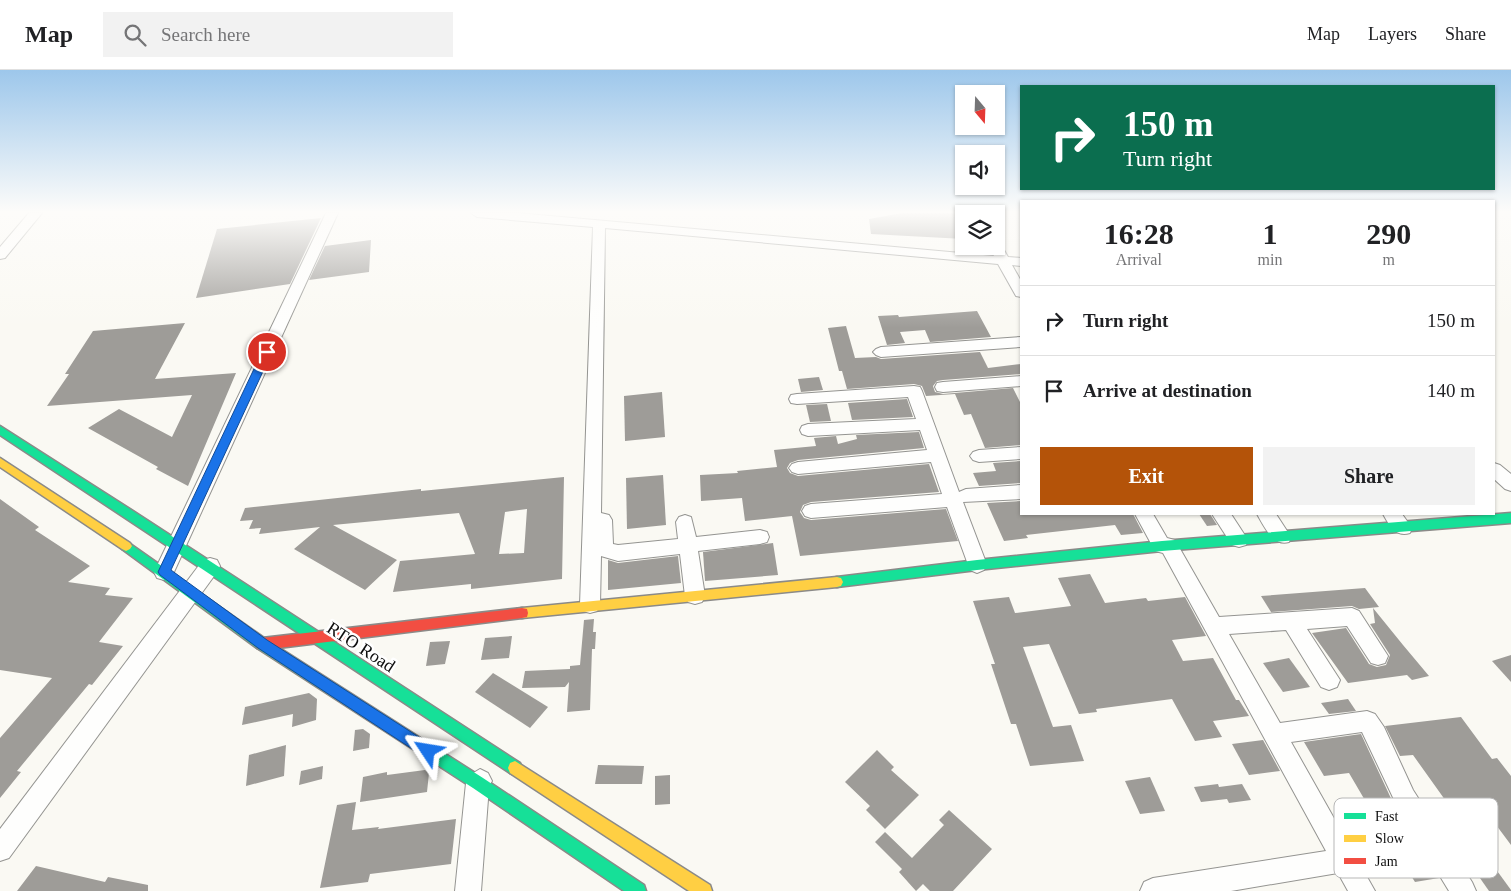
<!DOCTYPE html>
<style>
:root{--surface:#fff;--page:#f2f2f2;--text:#202124;--muted:#757577;--line:#e0e0e0;--accent:#b45309}
body{margin:0;font-family:"Times New Roman",serif;background:var(--page);color:var(--text);height:100vh;display:flex;flex-direction:column;font-size:19px;white-space:nowrap}
*{box-sizing:border-box;margin:0}
p{font-size:16px;color:var(--muted)}
.icon{flex:none;width:28px;height:28px;fill:none;stroke:currentColor;stroke-width:2;stroke-linecap:round;stroke-linejoin:round}
.map{position:relative;flex:1;overflow:hidden}
.details{position:absolute;left:1020px;top:130px;width:475px;height:315px;display:flex;flex-direction:column;background:var(--surface);border-radius:0px;box-shadow:0 1px 4px #0004}
.details>*{flex:none}
.hud{position:absolute;left:1020px;top:15px;width:475px;height:105px;border-radius:0px;box-shadow:0 1px 4px #0004;background:#0b6e4f;color:#fff;overflow:hidden}
.needle{width:32px;rotate:161deg}
.controls{position:absolute;left:955px;top:15px;display:grid;gap:10px}
.controls a{display:grid;place-items:center;width:50px;height:50px;border-radius:0px;background:var(--surface);box-shadow:0 1px 4px #0004;font-size:25px}
.pin{position:absolute;display:grid;place-items:center;width:42px;height:42px;color:#fff;margin:-21px;border:2px solid #fff;border-radius:50%;box-shadow:0 1px 5px #0007}
.me{position:absolute;width:55px;margin:-28px;rotate:303deg;stroke-linejoin:round;filter:drop-shadow(0 0 4px #0008)}
.turn{display:flex;align-items:center;gap:18px;height:105px;padding:0 20px;font-size:22px}
.turn .icon{width:65px;height:65px;stroke-width:2.5}
.turn b{display:block;font-size:35px;line-height:42px}
.eta{display:flex;justify-content:space-evenly;align-items:center;height:85px;text-align:center}
.eta b{font-size:30px;font-weight:700;line-height:35px}
.cta{display:flex;gap:10px;margin-top:auto;padding:10px 20px}
.cta a{flex:1;height:58px;border-radius:0px;background:var(--accent);color:#fff;font-size:20px;font-weight:700;line-height:58px;text-align:center}
.cta a+a{background:var(--page);color:var(--text)}
ul{padding:0;list-style:none}
li{display:flex;align-items:center;gap:15px;height:70px;padding:0 20px;border-top:1px solid var(--line)}
li div{flex:1}
li b{display:block;font-size:19px}
li em{font-style:normal}
header{display:flex;align-items:center;gap:30px;box-sizing:border-box;height:70px;padding:0 25px;background:var(--surface);border-bottom:1px solid var(--line)}
header strong{font-size:24px}
nav{display:flex;gap:28px;margin-inline-start:auto;font-size:18px}
.search{width:350px;height:45px;background:var(--page);display:flex;align-items:center;gap:12px;box-sizing:border-box;padding:0 18px;border-radius:0px;color:var(--muted);font-size:19px}
.map>svg:first-child{display:block}
</style>
<header>
<strong>Map</strong>
<div class="search"><svg class="icon" aria-label="search" viewBox="0 0 24 24"><circle cx="10" cy="10" r="6"/><path d="M15 15l6 6"/></svg>Search here</div>
<nav><a>Map</a><a>Layers</a><a>Share</a></nav>
</header>
<div class="map">
<svg width="1511" height="821" viewBox="0 0 1511 821">
<rect width="100%" height="100%" fill="#faf9f3"/>
<g fill="#9e9c98" fill-rule="evenodd">
<path d="M902,143h62v26l-93,-5 -2,-15z"/>
<path d="M321,148l-31,66 -94,14 21,-69z"/>
<path d="M371,170l-2,32 -60,8 16,-34z"/>
<path d="M977,241l14,26 -61,5 -5,-12 -25,2 5,11 -18,2 -9,-29 20,-1 1,2z"/>
<path d="M185,253l-30,56 81,-6 -48,113 -32,-17 2,-2 -70,-39 31,-19 53,28 20,-42 -145,11 22,-32h-4l28,-43z"/>
<path d="M846,256l9,32 21,-1 5,2 99,-7 8,16 33,-4v10l-78,6 -6,1 -4,5 2,6 8,2 70,-6 8,16v41l-36,3 -14,-34 -7,1 -9,-21 -29,2 -4,-10 -8,-2 -67,5 -5,-18h-3l-11,-43z"/>
<path d="M819,307l4,13 -22,2 -3,-13z"/>
<path d="M662,322l3,45 -40,4 -1,-45z"/>
<path d="M907,329l6,18 -61,3 -4,-17z"/>
<path d="M827,334l4,17 -21,1 -4,-17z"/>
<path d="M919,362l5,16 -126,12 -8,3 -3,5 3,5 8,3 131,-12 10,28 -128,10 -8,3 -3,7 4,6 7,2 135,-11 12,32 -158,15 -8,-40 -47,5 -3,-23 -41,3 -1,-26 38,-2 -1,-2 40,-4 -3,-17 42,-4 -2,-8 22,-2 2,8 19,-5 -1,-4z"/>
<path d="M1021,391v22l-42,3 -6,-13 23,-2 -3,-8z"/>
<path d="M663,405l3,50 -39,4 -1,-51z"/>
<path d="M564,407l-2,102 -91,10v-5l-78,8 7,-31 75,-7 -16,-41 -126,12 64,35 -32,30 -71,-41 26,-22 -61,7 2,-6 -12,1 4,-9 -13,1 5,-13 176,-19v2zM527,439l-3,44 -25,1 6,-42z"/>
<path d="M0,429l39,28 -4,3 55,36 -22,16 42,6 -5,7 28,3 -34,44 24,4 -31,39 -3,-1 -72,87 4,1 -21,26v-60l52,-60 -52,-8z"/>
<path d="M1021,431v13h112l10,19 -22,2 -6,-10 -89,10 2,3 -24,3 -17,-38z"/>
<path d="M1199,444h11l7,11 -10,1z"/>
<path d="M773,473l5,32 -73,6 -2,-29z"/>
<path d="M678,486l3,27 -73,7v-30l10,3z"/>
<path d="M1090,504l15,29 41,-5 2,3 37,-4 21,39 -34,4 11,21 30,-3 23,42h3l10,16 -36,5 9,16 -27,4 -23,-42 -76,10 1,3 -18,2 -30,-70 -26,3 30,80 18,-2 13,36 -54,5 -14,-42h-5l-20,-60h4l-22,-63 36,-4 6,16 56,-7 -13,-28z"/>
<path d="M1365,518l14,19 -20,2 -7,-3 -81,6 -10,-16z"/>
<path d="M1373,538l30,37 26,31 -17,4 -5,-5 -59,8 -36,-50 34,-5 23,36 8,3 9,-2 4,-10 -20,-31 5,-1z"/>
<path d="M594,549l-1,13h3l-1,17h-3l-2,61 -23,2 2,-30 -4,5 -43,1 3,-17 45,-2v-3l10,-1 4,-45z"/>
<path d="M512,566l-3,22 -28,2 4,-22z"/>
<path d="M450,571l-5,23 -19,2 4,-24z"/>
<path d="M1511,585v27l-19,-21z"/>
<path d="M1289,588l21,29 -27,5 -20,-29z"/>
<path d="M493,603l55,34 -18,21 -55,-36z"/>
<path d="M309,623l8,6 -1,21 -24,7 1,-13 -51,11 3,-18z"/>
<path d="M1348,629l8,12 -27,3 -8,-11z"/>
<path d="M1461,647l31,42 5,-1 14,18v69l-29,-39 -29,5 -40,-56 -13,1 -15,-30z"/>
<path d="M363,659l7,5 -1,14 -16,3 2,-21z"/>
<path d="M1361,664l34,73 44,71 -24,4 -28,-44 -23,4 -15,-24 24,-4 -24,-41 -25,3 -20,-34z"/>
<path d="M1263,670l17,31 -31,4 -17,-31z"/>
<path d="M286,675l-2,31 -38,10 3,-31z"/>
<path d="M877,680l17,17 -3,3 28,25 -34,34 -19,-19 4,-4 -25,-24z"/>
<path d="M598,695l46,1 -2,18h-47z"/>
<path d="M323,696l-1,13 -23,6 2,-14z"/>
<path d="M425,700l4,3 -2,19 -67,10 3,-25 24,-5v3z"/>
<path d="M670,705v29l-15,1v-29z"/>
<path d="M1150,707l15,34 -25,3 -15,-33z"/>
<path d="M1218,714l1,3 23,-3 9,16 -22,3 -2,-4 -26,3 -7,-15z"/>
<path d="M356,732l-4,28 27,-3 -1,2 78,-10 -5,45 -81,10 -2,8 -48,6 17,-83z"/>
<path d="M949,740l43,39 -39,42h-23l-7,-7 -7,7 -17,-19 3,-3 -27,-27 10,-10 27,26 32,-33 -5,-5z"/>
<path d="M36,796l69,16 3,-5 40,8v6h-131z"/>
<path d="M1495,798l16,22v1h-22l-14,-20z"/>
</g>
<g fill="none" stroke-linecap="round" stroke-linejoin="round">
<g stroke="#949491" stroke-width="2">
<g id="street">
<path d="M29,143h13l-37,45 -5,1v-12z"/>
<path d="M326,143h12l-164,359 -3,6 -7,2 -7,-2 -3,-6z"/>
<path d="M471,143h46l477,43 -5,-10h7v-4l4,1 8,14 13,1v8l-9,-1 9,16v16l-5,-1 -18,-32 -393,-36 -4,285 8,2 3,5 1,24 5,1 60,-6 -2,-17 3,-5 6,-2 6,2 5,20 64,-7 7,2 2,5 -2,5 -7,2 -62,7 7,45 -3,6 -7,2 -7,-2 -3,-6 -5,-42 -62,7 -17,-5 -1,49 -3,6 -7,2 -7,-2 -3,-6 13,-378 -116,-10z"/>
<rect x="971" y="143" width="12" height="1"/>
<path d="M1021,267v10l-140,10 -5,-2 -3,-3 3,-3 5,-2z"/>
<path d="M1021,306v10l-78,6 -6,-1 -2,-4 2,-4 6,-1z"/>
<path d="M914,316l6,1 2,4 37,101 7,-3 55,-4v14l-58,3 24,63 -3,5 -7,3 -7,-3 -23,-63 -136,11 -6,-2 -3,-5 3,-5 6,-2 131,-10 -11,-32 -133,12 -6,-2 -3,-4 3,-4 6,-2 129,-12 -7,-20 -112,6 -6,-2 -2,-4 2,-4 6,-2 108,-5 -8,-22 -111,7 -6,-1 -2,-4 2,-4 6,-1z"/>
<path d="M1021,377v12l-42,3 -6,-2 -3,-4 3,-4 6,-2z"/>
<path d="M1494,393l6,2 11,9v17l-6,-2 -11,-10z"/>
<path d="M1135,444h18l14,24 8,2 44,77 133,-9 7,3 29,45 -3,7 -7,2 -7,-2 -24,-37 -40,3 33,51 -3,7 -8,3 -8,-3 -35,-57 -57,4 51,89 87,-12 8,3 9,13 29,63 59,92 4,9h-27l-52,-85 -35,-74 -71,10 84,149h-27l-10,-18 -107,18h-91l4,-9 9,-4 173,-27 -163,-298 -8,-2z"/>
<path d="M1212,444h19l17,26 -2,5 -7,2 -7,-2z"/>
<path d="M1257,444h19l15,23 -2,5c-16,5 -25,-16 -32,-28z"/>
<path d="M1383,444h19l10,14 -2,5c-14,5 -21,-8 -27,-19z"/>
<path d="M210,488l7,2 3,6 -3,6 -208,286 -9,3v-32l203,-269z"/>
<path d="M480,699l8,4 4,8 -3,5 -8,105h-26l11,-108 4,-8z"/>
</g>
</g>
<g stroke="#8b8a88" stroke-width="3">
<g id="fast">
<path d="M0,356l133,85 387,252 2,5 -2,5 -5,2 -5,-2 -510,-338z"/>
<path d="M1511,443v10l-349,28 -185,19 -140,17 -4,-1 -2,-4 2,-4 4,-1 140,-17 185,-19z"/>
<path d="M126,471l141,99 216,138 161,107 2,6h-22l-151,-103 -216,-140 -135,-99 -2,-3 2,-3z"/>
</g>
</g>
<g stroke="#8b8a88" stroke-width="3">
<g id="slow">
<path d="M0,388l130,85 2,3 -2,3 -4,2 -4,-2 -122,-82z"/>
<path d="M837,507l4,1 2,4 -2,4 -4,1 -315,31 -5,-1 -1,-4 1,-4 5,-1z"/>
<path d="M515,691l195,124 2,6h-23l-179,-118 -2,-5 2,-5z"/>
</g>
</g>
<g stroke="#8b8a88" stroke-width="3">
<path id="jam" d="M522,538l5,1 1,4 -1,4 -5,1 -260,32 -5,-2 -2,-4 2,-4 5,-2z"/>
</g>
<use href="#street" fill="#fefefd" fill-rule="evenodd"/>
<use href="#fast" fill="#16e098" fill-rule="evenodd"/>
<use href="#slow" fill="#ffcf43" fill-rule="evenodd"/>
<use href="#jam" fill="#f24e42" fill-rule="evenodd"/>
</g>
<linearGradient id="sky" x2="0" y2="1"><stop stop-color="#9dc7eb"/><stop offset="0.55" stop-color="#fdfcfa"/><stop offset="1" stop-color="#fdfcfa" stop-opacity="0"/></linearGradient>
<rect width="1511" height="258" fill="url(#sky)"/>
<path fill="#1a73e8" stroke="#114b97" d="M267,279l5,3 -101,218 96,70 166,106 3,5 -3,5 -5,2 -5,-2 -165,-108 -98,-73 -2,-3 104,-220z"/>
<g text-anchor="middle" stroke-width="5" stroke-linejoin="round" paint-order="stroke">
<g font-size="18" fill="#0e0e0e" stroke="#fff">
<text transform="translate(361 577) rotate(33)" y="6">RTO Road</text>
</g>
</g>
<rect x="1334" y="728" width="164" height="80" rx="8" fill="#fff" stroke="#b7b7b7" stroke-width="1"/>
<rect x="1344" y="743" width="22" height="6" fill="#16e098"/>
<rect x="1344" y="765" width="22" height="7" fill="#ffcf43"/>
<rect x="1344" y="788" width="22" height="6" fill="#f24e42"/>
<g font-size="14" fill="#0e0e0e">
<text x="1375" y="751">Fast</text>
<text x="1375" y="773">Slow</text>
<text x="1375" y="796">Jam</text>
</g>
</svg>
<div class="controls">
<a><svg class="needle" viewBox="-14 -14 28 28"><path d="M0-13l5 13h-10z" fill="#e53935"/><path d="M0 13l5-13h-10z" fill="#757577"/></svg></a>
<a><svg class="icon" aria-label="sound" viewBox="0 0 24 24"><path d="M4 9h4l5-4v14l-5-4H4zM17 9q2 3 0 6"/></svg></a>
<a><svg class="icon" aria-label="layers" viewBox="0 0 24 24"><path d="M12 4l9 5-9 5-9-5zM3 14l9 5 9-5"/></svg></a>
</div>
<div class="pin" style="left:267px;top:282px;background:#d93025"><svg class="icon" aria-label="arrive" viewBox="0 0 24 24"><path d="M6 21V4h12l-3 4 3 4H6"/></svg></div>
<svg class="me" style="left:428px;top:681px" viewBox="-20 -20 40 40"><path d="M0-17L14 15 0 8-14 15z" fill="#1a73e8" stroke="#fff" stroke-width="4"/></svg>
<div class="hud">
<div class="turn"><svg class="icon" aria-label="right" viewBox="0 0 24 24"><path d="M7 20v-9h11M14 6l5 5-5 5"/></svg><div><b>150 m</b>Turn right</div></div>
</div>
<section class="details">
<div class="eta">
<div><b>16:28</b><p>Arrival</p></div>
<div><b>1</b><p>min</p></div>
<div><b>290</b><p>m</p></div>
</div>
<ul>
<li><svg class="icon" aria-label="right" viewBox="0 0 24 24"><path d="M7 20v-9h11M14 6l5 5-5 5"/></svg><div><b>Turn right</b></div><em>150 m</em></li>
<li><svg class="icon" aria-label="arrive" viewBox="0 0 24 24"><path d="M6 21V4h12l-3 4 3 4H6"/></svg><div><b>Arrive at destination</b></div><em>140 m</em></li>
</ul>
<div class="cta"><a>Exit</a><a>Share</a></div>
</section>
</div>
